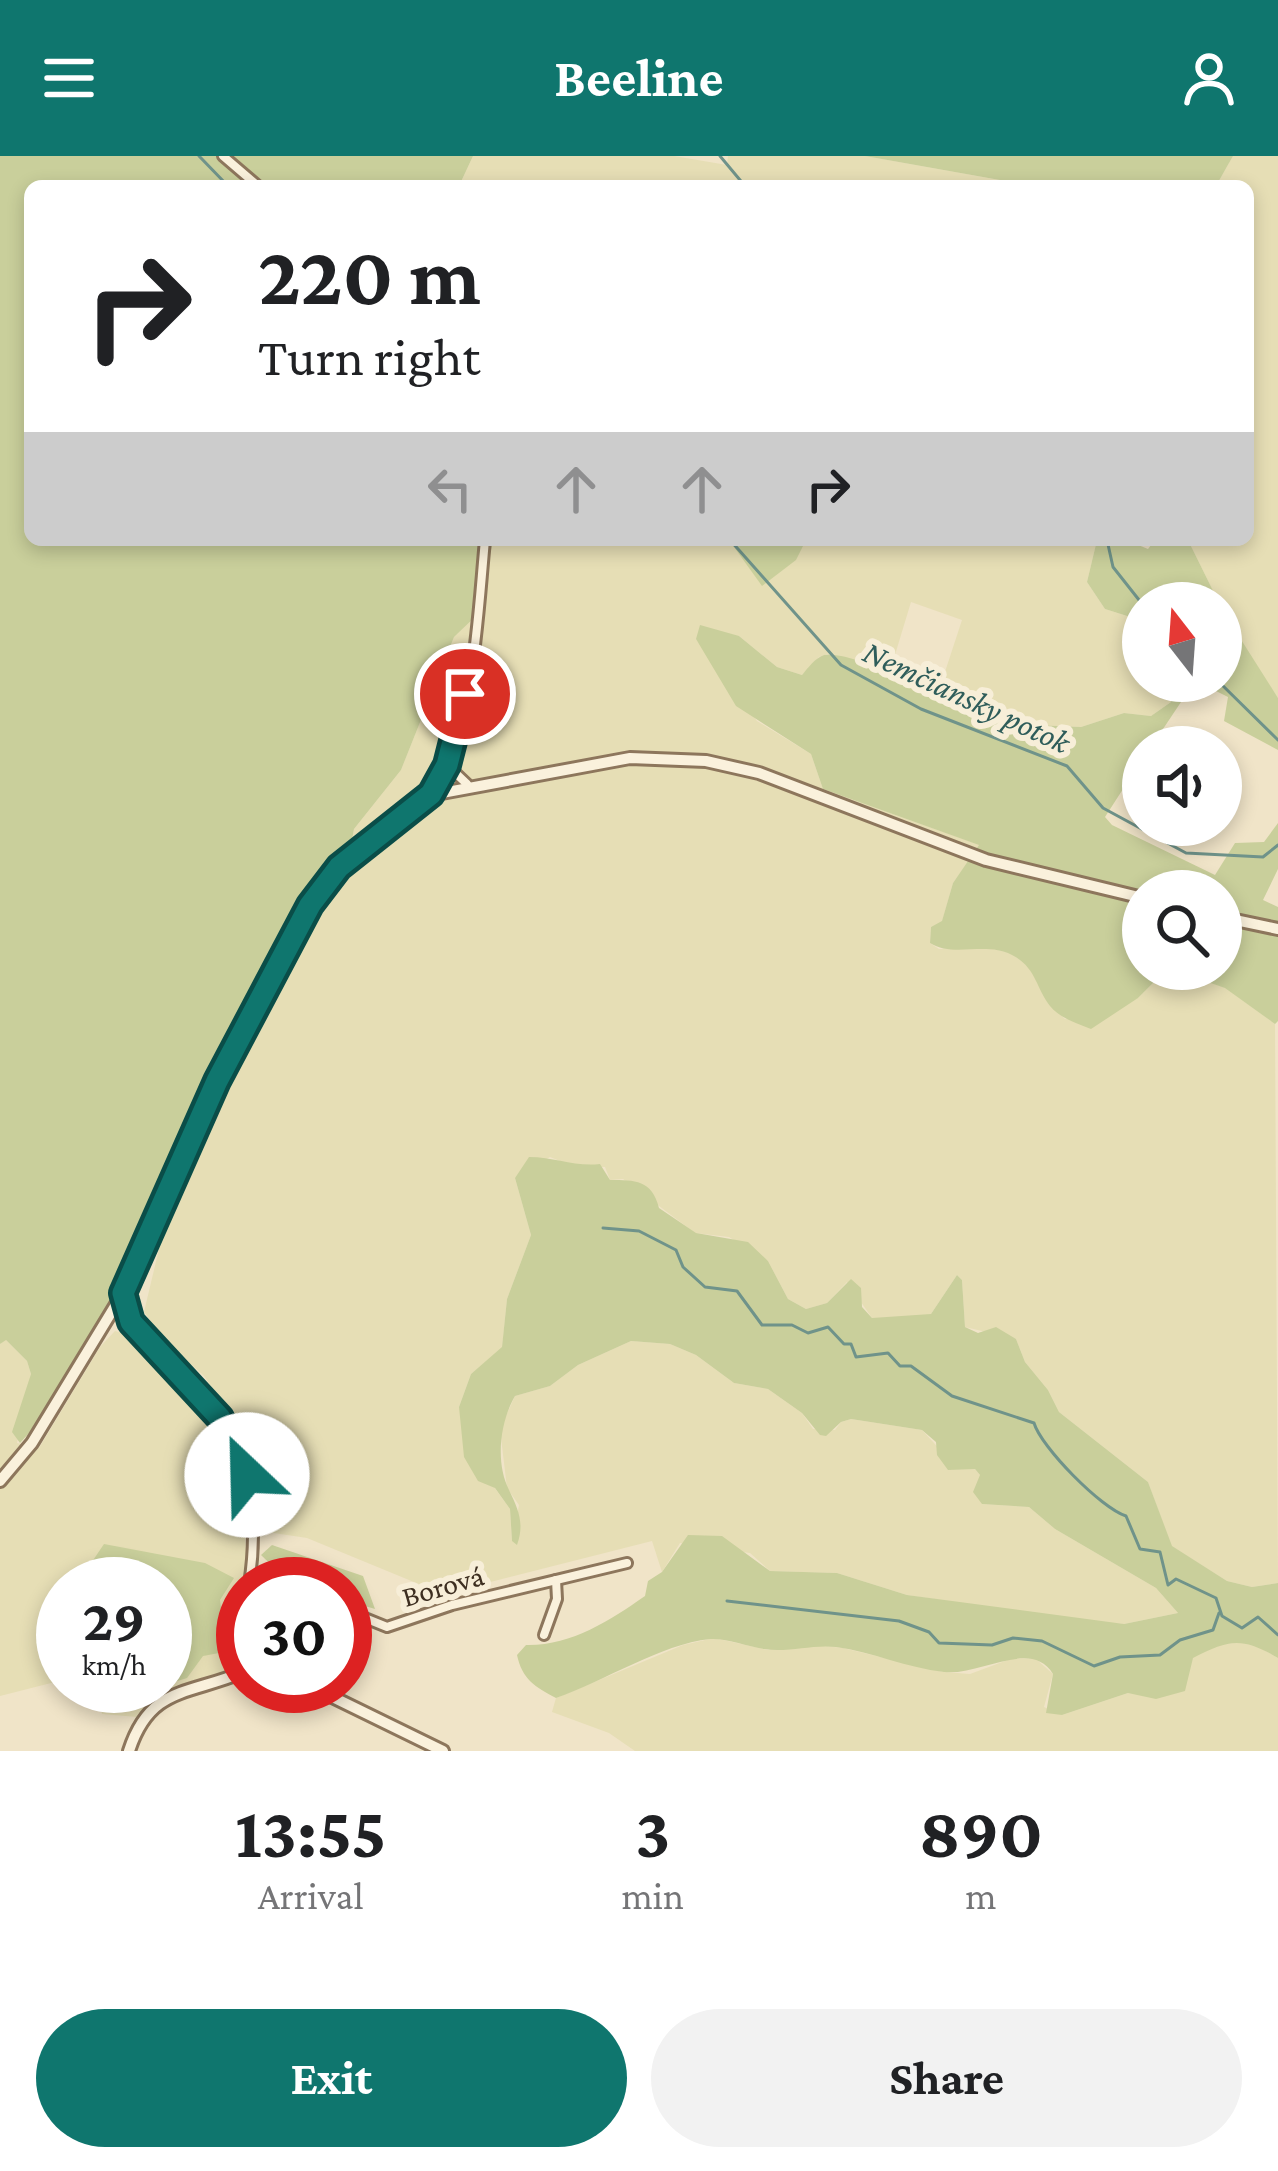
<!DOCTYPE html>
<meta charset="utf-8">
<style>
:root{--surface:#fff;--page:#f2f2f2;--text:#202124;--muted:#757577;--accent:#0f766e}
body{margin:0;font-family:"Crimson Pro",serif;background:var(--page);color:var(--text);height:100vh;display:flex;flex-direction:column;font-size:45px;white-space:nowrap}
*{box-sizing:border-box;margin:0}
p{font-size:39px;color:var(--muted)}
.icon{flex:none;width:66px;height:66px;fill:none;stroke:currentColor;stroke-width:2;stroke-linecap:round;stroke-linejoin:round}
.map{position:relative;height:1595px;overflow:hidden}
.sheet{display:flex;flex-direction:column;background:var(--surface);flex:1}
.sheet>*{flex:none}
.guide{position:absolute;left:24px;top:24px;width:1230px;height:366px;border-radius:18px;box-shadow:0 6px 18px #0003;background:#fff;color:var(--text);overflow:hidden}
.needle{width:78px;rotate:343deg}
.tools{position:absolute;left:1122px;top:426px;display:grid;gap:24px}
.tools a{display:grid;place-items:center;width:120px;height:120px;border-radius:50%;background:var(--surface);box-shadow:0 6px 18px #0003;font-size:60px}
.speed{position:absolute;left:36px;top:1401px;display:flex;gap:24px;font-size:60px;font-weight:700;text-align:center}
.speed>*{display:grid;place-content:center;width:156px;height:156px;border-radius:50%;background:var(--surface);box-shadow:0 6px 18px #0003;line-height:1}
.speed small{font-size:30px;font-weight:400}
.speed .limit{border:18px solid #d22;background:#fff;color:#111}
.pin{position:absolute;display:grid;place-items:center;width:102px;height:102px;color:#fff;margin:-51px;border:6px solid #fff;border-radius:50%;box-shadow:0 3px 12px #0007}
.me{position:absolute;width:132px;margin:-66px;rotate:336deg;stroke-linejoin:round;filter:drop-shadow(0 0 9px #0008)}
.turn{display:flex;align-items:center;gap:42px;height:252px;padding:0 36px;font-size:54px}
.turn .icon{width:156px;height:156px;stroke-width:2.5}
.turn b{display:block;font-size:84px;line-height:102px}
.lanes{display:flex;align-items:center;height:114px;padding:0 36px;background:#0003;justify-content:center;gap:60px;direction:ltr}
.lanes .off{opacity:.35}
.eta{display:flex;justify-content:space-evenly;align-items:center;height:204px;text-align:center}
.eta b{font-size:72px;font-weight:700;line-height:84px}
.action{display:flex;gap:24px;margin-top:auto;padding:24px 36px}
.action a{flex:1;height:138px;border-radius:72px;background:var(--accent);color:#fff;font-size:48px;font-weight:700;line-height:138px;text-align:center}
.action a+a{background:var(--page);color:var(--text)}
header{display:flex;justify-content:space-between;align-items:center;height:156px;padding:0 36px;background:var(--accent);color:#fff;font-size:54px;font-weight:700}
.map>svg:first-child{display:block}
</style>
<header><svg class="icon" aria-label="menu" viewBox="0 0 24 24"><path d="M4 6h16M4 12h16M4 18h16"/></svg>Beeline<svg class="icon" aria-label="person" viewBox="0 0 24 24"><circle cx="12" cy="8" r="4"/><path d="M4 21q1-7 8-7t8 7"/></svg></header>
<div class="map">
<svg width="1278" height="1595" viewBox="0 0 1278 1595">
<rect width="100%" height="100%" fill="#f0e4c8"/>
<g fill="#e6deb5">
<path d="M473,0h201l53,9 1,-9h137l168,30h-574z"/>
<path d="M1233,0h45v542l-47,-70 -43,-88h60v-354h-32z"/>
<path d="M491,384h606l-10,42 18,27 38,12v60h31l-3,21 -20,14 -27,-3 -43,14 -47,-2 -66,-14 -27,-27 21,-64 -51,-18 -20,66 -24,-1 -37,-14 -11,4 -17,18 -25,-8 -38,-31 -43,3 61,82 54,33 12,35 157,56 -27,38 -11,39 -11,5 -1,16 9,6 46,-2 25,6 20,14 18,36 17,16 73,-21 24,-24 14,-3 50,17 49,36 3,559 -26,4 -25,-6 -56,-35 -23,-64 -89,-70 -11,-22 -23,-28 -9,-23 -51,-12 -3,-47 -5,-5 -26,39 -13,4h-46l-25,-36 -20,21 -21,6 -18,-10 -20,-38 -39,-24 -34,-4 -72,-54 -13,1 -5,-13 -33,-1 -22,-9 -35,21 16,57 -24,64 -5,49 -31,26 -12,33 35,80 16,22 2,32 7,-36 -12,-17 -7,-59 15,-33 35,-10 28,-21 53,-24 39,3 26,11 38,28 34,6 34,24 11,16 22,1 6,-8 10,-3 71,11 36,39h17l5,6 2,29 47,3 26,22 101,59 22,25 -54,11 -34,-2 -183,-27 -70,-22 -67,-2 -20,-18 -70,-10 -18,29 -10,-31 -209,53 -136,-56 -40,-6 -12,-58 -20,-53 -31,-45 -36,-32 -24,-32 44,-185 83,-149 43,-93 36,-35 4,-21 47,-59 53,-133 22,-21z"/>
<path d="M115,1175l19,5 44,42 41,50 21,52 8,93 -5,11 -7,84 -73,27 -26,22 -35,-3 -3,-28h66v-102h-102v96l-63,16v-352l5,-5 22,22 4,13 -14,69 22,5 61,-101z"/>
<path d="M714,1482l54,12 47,-5 28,3 100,24 27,2 43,-16 23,1 17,15 -9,33 18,8 66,-22 18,1 39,-18 8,-19 25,-12 30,-4 30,17v93h-643l-26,-18 -57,-21 4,-14 127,-53z"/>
</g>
<g fill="#c9cf9b" fill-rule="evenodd">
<path d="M0,0h473l-14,30h-429v354h461l1,6 -16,70 -22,21 -53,133 -47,59 -4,21 -36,35 -43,92 -83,150 -77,178 -71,116 -20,22 -8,-11 19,-58 -4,-13 -21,-21 -6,4z"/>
<path d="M865,0h368l-17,30h-183z"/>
<path d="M729,384h77l-10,20 -34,26z"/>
<path d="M1097,384h29l22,9 7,-9h33l31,63h-76v18l-38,-12 -18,-27z"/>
<path d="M1221,452l57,90v52l-54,-29 4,-24 -32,-16h25z"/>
<path d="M700,469l39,11 38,31 25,8c6,-7 13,-17 22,-20 17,-5 94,26 114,35l3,-6 27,27 66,14 47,2 43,-14 27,3 20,-14 3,-21h21l-44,66h-8v11l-38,59 7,8 103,50 20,-32 29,-1 14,-19v46l-15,31 15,7v114l-3,3 -50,-36 -49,-17 -14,3 -24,24 -47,31c-15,-6 -30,-10 -41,-23 -14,-18 -14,-39 -38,-51 -26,-14 -59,3 -82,-12l1,-16 11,-6 11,-38 26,-38 -156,-56 -12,-35 -75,-48 -40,-67zM1143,735h78v78h-78z"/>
<path d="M529,1001c26,0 46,10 71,7l10,16c25,0 42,0 49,28l37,25 52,9 20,19 20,38 18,10 21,-6 24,-24 10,9 1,19 10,11 59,-4 26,-39 5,5 3,47 13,6 18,-6 20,12 9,23 23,28 11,22 89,70 24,64 55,35 25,6 26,-4v75c-36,-21 -48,-19 -85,0l-8,33 -29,8 -28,-6 -66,22 -16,-2 7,-39c-22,-36 -73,2 -109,-2 -37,-4 -71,-20 -108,-25 -24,-3 -48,6 -72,2 -18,-3 -37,-11 -54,-10 -49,5 -107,43 -154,59 -21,-11 -34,-19 -39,-43l9,-10c45,1 83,-24 119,-49l3,-15 14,-9 26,-37 34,1 48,35 67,2 70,22 217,29 54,-11 -22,-25 -101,-59 -26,-22 -47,-3 -9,-12 7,-17 -5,-6 -27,1 -11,-15 -1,-13 -14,-12 -71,-11 -10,3 -15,14 -6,-1 -18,-22 -34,-24 -34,-6 -38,-28 -26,-11 -39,-3 -53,24 -28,21 -35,10c-15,26 -20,66 -6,94 9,19 16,33 8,55l-5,-4 -2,-32 -15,-21 -17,-7 -14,-24 -5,-50 12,-33 31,-27 5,-48 24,-64 -16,-57z"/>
<path d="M104,1388l101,19 29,15 -14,22 4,34 -5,19 -16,3 -16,22 -22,7v-101h-88z"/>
<path d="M272,1389l91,31 12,33 -30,-9v-16c-33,0 -61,-5 -84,-29z"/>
</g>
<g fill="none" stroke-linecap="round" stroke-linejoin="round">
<g stroke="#6f938a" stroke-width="3">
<path d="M199,0l29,30"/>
<path d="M720,0l25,30"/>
<path d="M730,384l111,125 80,44 146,57 36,42 83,45 77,4 15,-12"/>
<path d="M1107,384l6,27 30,38"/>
<path d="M1218,525l60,59"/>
<path d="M603,1072l36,3 37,19 7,17 22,20 32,4 25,34h30l16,8 20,-6 16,17h7l5,13 32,-4 12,13h11l41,30 82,27c7,24 67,85 92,93l14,33 20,3 8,33 8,-6 40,19 6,18 20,12 16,-11 20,18"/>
<path d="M727,1445l172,20 30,11 10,11 53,2 21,-7 29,3 52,25 26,-9 40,-2 20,-15 33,-10 6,-17"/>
</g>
<g stroke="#8d765c" stroke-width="14">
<g id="minor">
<path d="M223,0l35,30"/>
<path d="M447,609l20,19"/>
<path d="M431,639c44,-73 46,-172 54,-255"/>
<path d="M123,1138c3,42 52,69 79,99 47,53 58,122 47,191"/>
<path d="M251,1415l37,13"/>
<path d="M345,1454l42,17 65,-22 175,-42"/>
<path d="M544,1479l13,-36 -1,-19"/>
<path d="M241,1516l2,-50"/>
</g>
</g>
<g stroke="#8d765c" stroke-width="16">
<g id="tertiary">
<path d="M1221,761l57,12"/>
<path d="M0,1325l32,-38 91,-150 94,-212 93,-176 29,-38 92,-72 199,-37 76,3 53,12 227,87 157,38"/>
<path d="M310,1530l133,65"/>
<path d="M129,1595c21,-65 60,-56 114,-79"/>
</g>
</g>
<use href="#minor" stroke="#faf1dc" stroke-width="8"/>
<use href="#tertiary" stroke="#faf1dc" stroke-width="10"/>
</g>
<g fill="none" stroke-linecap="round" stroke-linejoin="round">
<g stroke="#0a4d48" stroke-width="30">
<path id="route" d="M247,1319l-27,-57 -89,-96 -8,-29 94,-212 93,-176 29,-38 92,-73 16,-29 18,-71"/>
</g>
<use href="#route" stroke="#0f766e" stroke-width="21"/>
</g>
<g text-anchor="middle" stroke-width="12" stroke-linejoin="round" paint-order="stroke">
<g font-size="30" fill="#3d2e20" stroke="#f7eed8">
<text transform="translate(443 1430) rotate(-16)" y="10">Borová</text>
</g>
<g font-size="33" font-style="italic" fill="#2f5d5a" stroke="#f7eed8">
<text transform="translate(967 540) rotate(25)" y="12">Nemčiansky potok</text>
</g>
</g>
</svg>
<div class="tools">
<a><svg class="needle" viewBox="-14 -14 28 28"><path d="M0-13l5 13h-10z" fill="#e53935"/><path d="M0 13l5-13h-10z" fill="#757577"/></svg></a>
<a><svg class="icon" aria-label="sound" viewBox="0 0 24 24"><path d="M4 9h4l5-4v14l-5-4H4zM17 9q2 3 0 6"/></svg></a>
<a><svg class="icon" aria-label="search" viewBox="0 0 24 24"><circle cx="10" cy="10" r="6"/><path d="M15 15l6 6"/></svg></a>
</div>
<div class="speed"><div>29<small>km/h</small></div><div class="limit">30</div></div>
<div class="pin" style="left:465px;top:538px;background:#d93025"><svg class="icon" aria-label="arrive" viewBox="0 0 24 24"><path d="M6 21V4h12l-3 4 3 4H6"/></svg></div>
<svg class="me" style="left:247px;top:1319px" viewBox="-20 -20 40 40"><circle r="19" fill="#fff"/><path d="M0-13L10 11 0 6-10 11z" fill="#0f766e"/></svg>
<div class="guide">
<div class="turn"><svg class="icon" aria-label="right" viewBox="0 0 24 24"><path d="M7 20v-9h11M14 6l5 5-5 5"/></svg><div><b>220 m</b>Turn right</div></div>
<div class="lanes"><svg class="icon off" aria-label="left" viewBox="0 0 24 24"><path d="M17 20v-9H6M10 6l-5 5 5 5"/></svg><svg class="icon off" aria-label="ahead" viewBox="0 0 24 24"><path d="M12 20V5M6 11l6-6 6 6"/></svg><svg class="icon off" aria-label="ahead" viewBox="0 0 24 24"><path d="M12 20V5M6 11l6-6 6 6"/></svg><svg class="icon" aria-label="right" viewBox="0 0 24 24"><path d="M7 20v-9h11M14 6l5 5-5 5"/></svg></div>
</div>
</div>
<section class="sheet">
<div class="eta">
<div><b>13:55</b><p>Arrival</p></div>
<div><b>3</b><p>min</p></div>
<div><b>890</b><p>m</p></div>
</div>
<div class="action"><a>Exit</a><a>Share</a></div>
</section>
